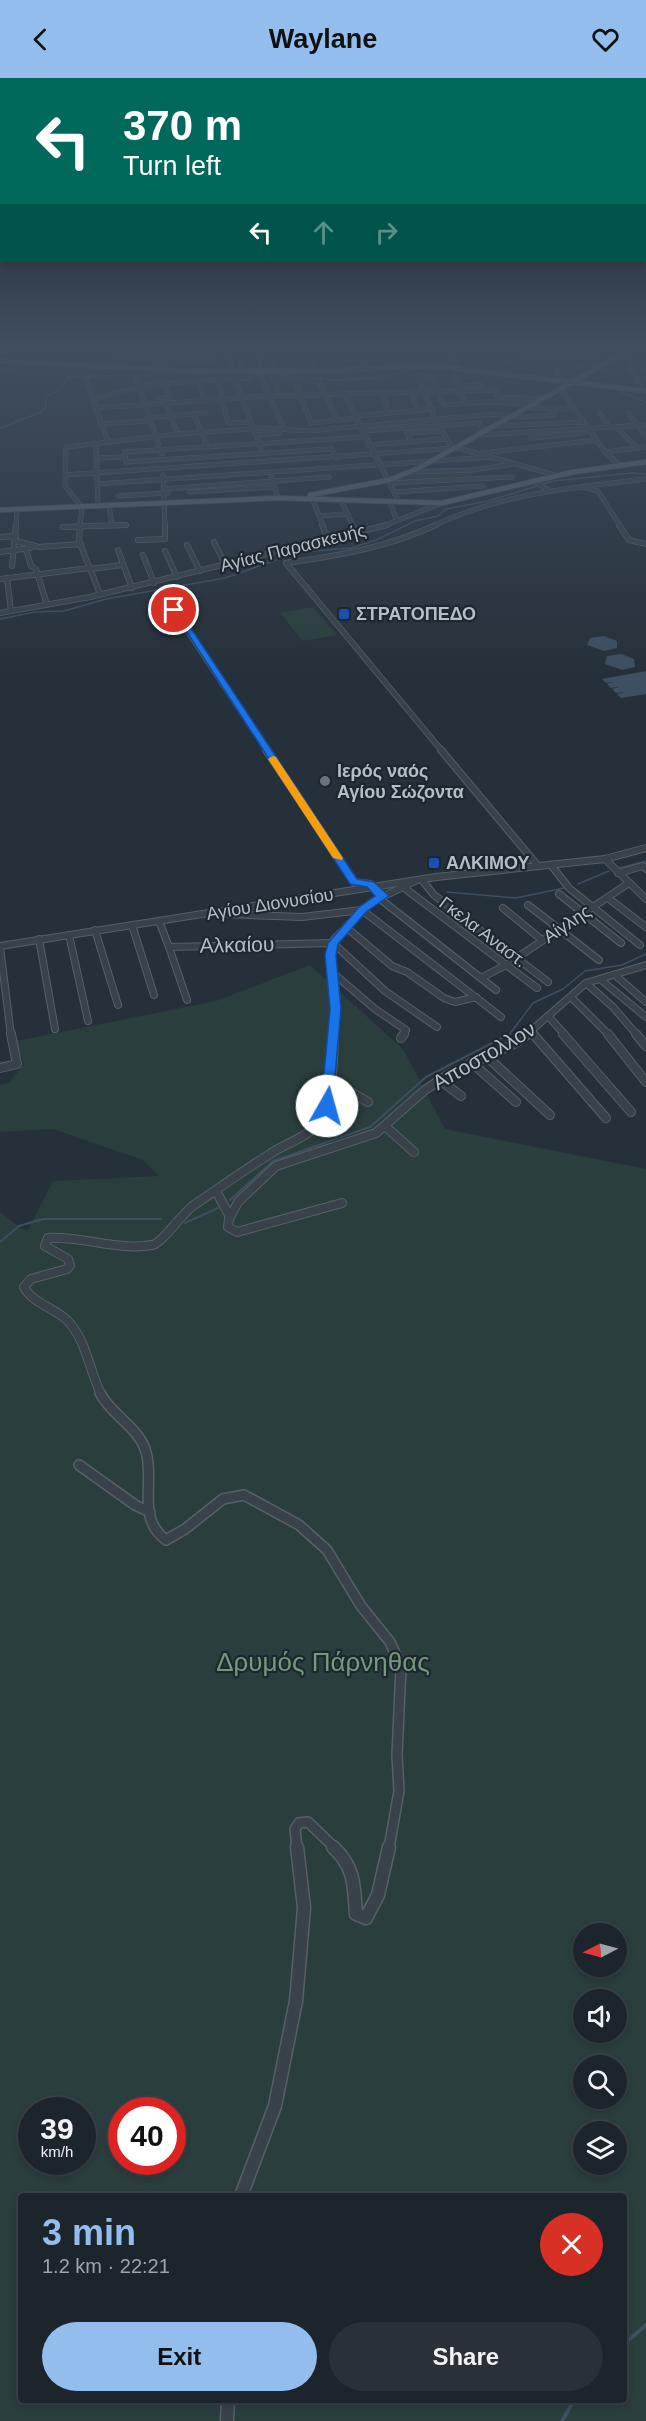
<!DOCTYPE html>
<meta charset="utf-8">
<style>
:root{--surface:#1c242c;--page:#293038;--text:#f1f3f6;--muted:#a0a4a9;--line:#3a4148;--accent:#93bdec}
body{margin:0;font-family:Helvetica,sans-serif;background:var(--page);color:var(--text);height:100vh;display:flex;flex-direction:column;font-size:22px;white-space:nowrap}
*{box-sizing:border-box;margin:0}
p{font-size:20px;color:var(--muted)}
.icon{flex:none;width:33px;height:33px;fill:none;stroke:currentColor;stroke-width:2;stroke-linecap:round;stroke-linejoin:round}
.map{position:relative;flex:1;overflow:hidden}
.details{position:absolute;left:18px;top:2115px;width:609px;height:210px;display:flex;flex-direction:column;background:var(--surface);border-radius:6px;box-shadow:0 3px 9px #0003,0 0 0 2px var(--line)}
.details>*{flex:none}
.hud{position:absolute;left:0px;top:0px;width:646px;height:183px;box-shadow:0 3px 9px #0003,0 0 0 2px var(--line);background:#00695c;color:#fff;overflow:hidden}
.needle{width:39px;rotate:264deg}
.tools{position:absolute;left:573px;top:1845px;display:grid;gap:12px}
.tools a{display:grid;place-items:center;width:54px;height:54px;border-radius:50%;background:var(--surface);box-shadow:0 3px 9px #0003,0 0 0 2px var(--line);font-size:30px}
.speed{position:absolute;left:18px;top:2019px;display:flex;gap:12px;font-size:30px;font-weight:700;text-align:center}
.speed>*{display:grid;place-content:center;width:78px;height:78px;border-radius:50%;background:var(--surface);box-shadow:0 3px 9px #0003,0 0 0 2px var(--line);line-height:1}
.speed small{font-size:15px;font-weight:400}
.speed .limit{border:9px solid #d22;background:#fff;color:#111}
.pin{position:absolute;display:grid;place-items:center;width:51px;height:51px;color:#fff;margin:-26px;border:3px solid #fff;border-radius:50%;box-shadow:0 2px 6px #0007}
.me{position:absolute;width:66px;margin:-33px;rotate:7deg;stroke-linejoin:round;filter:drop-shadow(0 0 4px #0008)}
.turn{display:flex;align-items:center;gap:21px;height:126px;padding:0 24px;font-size:27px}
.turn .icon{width:78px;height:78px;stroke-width:2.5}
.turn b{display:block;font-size:42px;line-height:51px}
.lanes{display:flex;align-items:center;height:57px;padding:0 24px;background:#0003;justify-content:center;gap:30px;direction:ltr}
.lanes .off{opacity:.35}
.round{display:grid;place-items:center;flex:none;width:63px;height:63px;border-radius:32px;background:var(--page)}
.summary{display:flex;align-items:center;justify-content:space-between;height:102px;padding:0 24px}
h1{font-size:36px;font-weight:600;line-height:45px;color:var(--accent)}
.primary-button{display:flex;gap:12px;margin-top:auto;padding:12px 24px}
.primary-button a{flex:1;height:69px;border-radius:36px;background:var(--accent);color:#111;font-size:24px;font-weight:600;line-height:69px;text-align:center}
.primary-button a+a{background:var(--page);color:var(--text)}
header{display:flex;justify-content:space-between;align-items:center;height:78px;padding:0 24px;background:var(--accent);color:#111;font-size:27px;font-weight:600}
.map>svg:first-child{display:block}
</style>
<header><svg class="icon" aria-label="back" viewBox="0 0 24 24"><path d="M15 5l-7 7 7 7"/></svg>Waylane<svg class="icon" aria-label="heart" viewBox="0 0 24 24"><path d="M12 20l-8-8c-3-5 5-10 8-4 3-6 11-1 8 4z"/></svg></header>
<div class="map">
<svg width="646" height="2343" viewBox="0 0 646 2343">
<rect width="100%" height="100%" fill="#26303a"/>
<g fill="#2a3e3d" fill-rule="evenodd">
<path d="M469,392l5,8 -81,3 17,-6z"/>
<path d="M313,529l24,28 -34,6 -23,-28z"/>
<path d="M310,887l93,84 42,80 201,40v1252h-646v-1209l22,17 6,1 25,-49 106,-5 -16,-16 -90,-31 -53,3v-47l9,-2 15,-19 -8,-23 200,-40zM584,1856h32v32h-32zM584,1922h32v32h-32zM584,1988h32v32h-32zM32,2032h50v52h-50zM122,2032h50v52h-50zM584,2054h32v32h-32zM21,2118h603v204h-603z"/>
</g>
<g fill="#3d4f61">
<path d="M604,558l13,5v7l-13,3 -17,-6 3,-7z"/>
<path d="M621,576l13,5 1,8 -13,3 -17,-6 2,-8z"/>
<path d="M646,593v23l-25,4 -4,-4 8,-2 -9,1 -4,-4 7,-2 -8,1 -4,-4 7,-2 -8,1 -4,-4z"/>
</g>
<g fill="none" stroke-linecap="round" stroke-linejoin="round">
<g stroke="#3d4f61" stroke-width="1.5">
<path d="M238,298l47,-2 48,6 44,-2 41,-9 51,3"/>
<path d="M516,300l21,2"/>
<path d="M543,303l24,3"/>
<path d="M614,311l32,13"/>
<path d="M0,350l41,-16 5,-5 -1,-10 15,-7 8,-13 100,-3 59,2"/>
<path d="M0,541l35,-7 29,-1 42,-12 119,-21 74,-26 52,-4 25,-8 39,-19 23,-5 8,-7 42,-8 65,-20 78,-8 15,1"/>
<path d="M620,790l26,-7"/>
<path d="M578,806l31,-13"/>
<path d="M447,814l69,6 48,-10"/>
<path d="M509,957l24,-32 30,-14 22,-18 37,-6 24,-11"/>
</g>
<g stroke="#3d4f61" stroke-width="2">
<path d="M230,1122l43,-39 97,-34 56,-50 84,-43"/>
<path d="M185,1145l33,-15"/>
<path d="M0,1164l19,-16 24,-7h118"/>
</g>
<g stroke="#3d4f61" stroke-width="4">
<path d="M624,2266l22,-19"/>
<path d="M562,2343l12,-21"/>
</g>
<g stroke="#576068" stroke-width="5">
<g id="minor-far5">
<path d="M230,269l2,24 29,78"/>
<path d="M240,269l1,24"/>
<path d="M259,269l2,24"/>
<path d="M272,269l3,23"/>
<path d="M310,269l5,24"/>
<path d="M359,269l7,21"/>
<path d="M382,269l7,20"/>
<path d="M404,269l8,19"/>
<path d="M2,274l257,-4"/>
<path d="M620,278l7,2 15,32"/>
<path d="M111,279l119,-2"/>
<path d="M553,283l7,18"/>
<path d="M602,288l-91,-2 -4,-4 43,-5 64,5"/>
<path d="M630,289h16"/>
<path d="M457,290l-5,-17 9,-2h87"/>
<path d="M152,291l2,-6 57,-3"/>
<path d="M0,295l26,-11"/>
<path d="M454,297l11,28"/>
<path d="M261,299l23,52"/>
<path d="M136,300l26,76"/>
<path d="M294,300l17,45 46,-5"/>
<path d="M86,301l22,63"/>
<path d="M636,302l10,-1"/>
<path d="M218,303l10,42 23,-1"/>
<path d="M198,304l7,19"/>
<path d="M458,308l24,-1"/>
<path d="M561,311l44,63 16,14"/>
<path d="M344,315l55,109"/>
<path d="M380,315l4,4 4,16"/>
<path d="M411,315l7,17"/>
<path d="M280,317l-7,-19 46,6 18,38"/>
<path d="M498,319l45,2"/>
<path d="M92,321l61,-15 97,-6"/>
<path d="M165,325l13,31"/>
<path d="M159,326l-1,-6 11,-1 -5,-14"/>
<path d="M534,326l-48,-2 -42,3 -13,-30 -13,1 17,43 16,27 104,29"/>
<path d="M95,330l174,-12 224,-6 3,1 2,11"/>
<path d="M529,330l46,1"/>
<path d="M600,335l9,14"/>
<path d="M628,335l18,24"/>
<path d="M194,336l14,34"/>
<path d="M356,338l77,-7"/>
<path d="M147,340l58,-5"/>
<path d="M100,346l48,-3"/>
<path d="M494,348l90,-4"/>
<path d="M616,349l21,21"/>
<path d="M362,353l117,-8 3,5 6,2"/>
<path d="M256,357l24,-2"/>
<path d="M479,357l167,-10"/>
<path d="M531,360l53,-5"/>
<path d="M412,364l-5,-9 34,-2"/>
<path d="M96,366l2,62"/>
<path d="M368,367l78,-6"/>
<path d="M605,374l41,-5"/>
<path d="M482,375l115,-13"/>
<path d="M125,379v-5l240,-15"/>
<path d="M125,379l1,5 206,-13 4,9"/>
<path d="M96,380l29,-1"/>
<path d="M409,394l63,-2 41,-6"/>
<path d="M65,397l392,-27"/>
<path d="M163,397l2,51"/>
<path d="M271,399l7,21"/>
<path d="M533,403l15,9"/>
<path d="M391,405l121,-6"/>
<path d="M97,406l394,-27"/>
<path d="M583,409l15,4 22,35"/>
<path d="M164,411l165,-12"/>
<path d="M189,414l85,-5"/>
<path d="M395,414l88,-6"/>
<path d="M118,418l50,-3"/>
<path d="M313,422l10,26"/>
<path d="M341,422l12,26"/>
<path d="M390,424l7,19"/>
<path d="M109,428l3,19"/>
<path d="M319,438l27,-2"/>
<path d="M16,448l1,-16"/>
<path d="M80,448l2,-19 -17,-21 1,-39 112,-13 84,-6 46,3 187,-17 24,3 36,-2 -4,-7"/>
<path d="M90,448l36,-1"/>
<path d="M383,448l59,-23"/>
<path d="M433,448c67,-32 140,-39 213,-47"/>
</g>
</g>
<g stroke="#576068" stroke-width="6">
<g id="minor-far4">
<path d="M80,447l-1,16 21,53"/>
<path d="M322,447l3,8 6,5"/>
<path d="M352,447l4,9"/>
<path d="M619,447l10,15 17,4"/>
<path d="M63,449l63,-2"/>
<path d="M0,459l16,-1"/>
<path d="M138,462l27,-1v-14"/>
<path d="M16,463l23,6 42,-3"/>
<path d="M214,464l11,22"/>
<path d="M187,467l13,26"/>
<path d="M26,472l5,16 5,3 11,36"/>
<path d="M118,472l14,38"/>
<path d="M165,473l12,26"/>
<path d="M0,474l31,-4"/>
<path d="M143,477l11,28"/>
<path d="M286,485l156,188"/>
<path d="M286,485c52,-7 102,-16 150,-38"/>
<path d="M12,488l4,-41"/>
<path d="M90,491l33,-4"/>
<path d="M7,500l4,33"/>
<path d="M0,501l90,-11"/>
<path d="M174,532l93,141"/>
<path d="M0,535l90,-16 297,-72"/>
</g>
</g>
<g stroke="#576068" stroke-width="8">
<g id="minor-far3">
<path d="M266,672l88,132 16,2 4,6"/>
<path d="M441,672l97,116"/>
<path d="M605,781l41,40"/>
<path d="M551,787l18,23 71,57"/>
<path d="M618,795l25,-7 3,3"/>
<path d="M422,802l12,15 114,87"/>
<path d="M403,809l134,101"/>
<path d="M559,816l62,49"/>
<path d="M379,820l117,92"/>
<path d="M608,820l38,29"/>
<path d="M528,827l71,55"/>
<path d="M503,830l39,32"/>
<path d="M225,836l77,3 60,-7 139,107"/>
<path d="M159,843l10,26 164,-4 52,48 52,36"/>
<path d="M132,847l22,70"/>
<path d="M346,849l46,39 15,6 37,26 11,4 21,-5"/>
<path d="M95,852l23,75"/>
<path d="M69,857l19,86"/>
<path d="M39,861l16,90"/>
<path d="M0,868l436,-69 169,-18 41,-11"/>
<path d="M0,869l11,88"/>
<path d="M169,869l18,53"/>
<path d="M333,895l42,36 31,21 -3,5"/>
<path d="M615,897l31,27"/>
<path d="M481,900l25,-13 123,-82"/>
<path d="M600,901l46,38"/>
<path d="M586,905l27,24 24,28"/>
<path d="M571,919l38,38"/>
<path d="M549,939l16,18"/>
<path d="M531,954l3,3"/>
<path d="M334,957l2,-44 -5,-36 3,-16 38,-37 43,-21"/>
<path d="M526,957l60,-52 60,-18"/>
</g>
</g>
<g stroke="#576068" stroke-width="10">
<g id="minor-far2">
<path d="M533,956l73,84"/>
<path d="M563,956l68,78"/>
<path d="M608,956l38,48"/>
<path d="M636,956l10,12"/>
<path d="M401,960l3,-4"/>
<path d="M485,977l65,60"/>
<path d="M471,984l45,40"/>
<path d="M0,990l17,-4 -6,-30"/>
<path d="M330,1002l38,22"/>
<path d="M440,1002l21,16"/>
<path d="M385,1048l29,26"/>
<path d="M216,1113l13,24"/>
<path d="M342,1125l-105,29 -9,-5 1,-8 9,-17 38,-36 100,-33 49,-43 24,-16 67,-31 12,-9"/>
<path d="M101,1316c-12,-24 -14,-52 -33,-73 -13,-13 -36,-18 -44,-34l7,-8 36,-10 3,-4 -2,-6 -23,-13 3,-8c34,-2 71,13 104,7 10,-1 29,-31 42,-40 25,-17 50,-35 76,-51 19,-13 42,-17 55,-39 6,-12 9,-65 9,-81"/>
</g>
</g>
<g stroke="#576068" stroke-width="12">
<g id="minor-far1">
<path d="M100,1315c11,22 39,34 46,59 9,30 -10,66 20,88l19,-11 38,-30 21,-4 55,30 28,25 34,56 29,36 11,25 -4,88 2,36 -10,57"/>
<path d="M79,1387l56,40 15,7"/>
<path d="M297,1770l-2,-19 4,-6 9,-1 27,26"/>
</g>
</g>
<g stroke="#576068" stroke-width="15">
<g id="minor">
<path d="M333,1769c22,20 21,39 23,67l10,4 12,-23 11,-48"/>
<path d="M241,2118l34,-90 21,-105 8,-93 -7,-61"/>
<path d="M227,2343l1,-21"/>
</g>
</g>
<g stroke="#424b53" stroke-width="6">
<g id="major">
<path d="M0,283l192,10h123l119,-5 212,25"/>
<path d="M310,417l79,-15 30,-12 216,-121"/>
<path d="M0,432l278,-12 164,5 131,-31 73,-10"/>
</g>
</g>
<use href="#minor-far5" stroke="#39424a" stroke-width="4"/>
<use href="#minor-far4" stroke="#39424a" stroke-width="4.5"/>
<use href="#minor-far3" stroke="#39424a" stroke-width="6"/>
<use href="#minor-far2" stroke="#39424a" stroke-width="8"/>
<use href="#minor-far1" stroke="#39424a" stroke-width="9"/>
<use href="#minor" stroke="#39424a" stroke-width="12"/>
<use href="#major" stroke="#57616a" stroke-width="4.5"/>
</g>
<linearGradient id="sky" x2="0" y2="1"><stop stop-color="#151a20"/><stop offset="0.45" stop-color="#414e60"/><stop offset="1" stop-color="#414e60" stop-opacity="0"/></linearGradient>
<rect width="646" height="597" fill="url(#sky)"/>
<path fill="#1a73e8" stroke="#114b97" stroke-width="1.5" d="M172,531l7,1 178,269 17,3 15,14 -23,16 -28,32 -2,11 5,54 -9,100h-9l-2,-3 9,-97 -5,-54 3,-12 31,-36 16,-11 -8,-9 -17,-3z"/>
<path fill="#f59e0b" d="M273,678l3,1 67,101 -1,2 -9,-2 -65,-99z"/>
<g fill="#1a4fb4" stroke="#1e272f" stroke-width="2">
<rect x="338" y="530" width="12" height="12" rx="3"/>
<rect x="428" y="779" width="12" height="12" rx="3"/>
</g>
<circle fill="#6b7280" stroke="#1e272f" stroke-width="2" cx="325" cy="703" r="6"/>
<g text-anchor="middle" stroke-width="4.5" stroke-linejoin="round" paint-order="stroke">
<g font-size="18" fill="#b5bdc6" stroke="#1e272f">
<text transform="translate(293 470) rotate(-14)" y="6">Αγίας Παρασκευής</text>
<text transform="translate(270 826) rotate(-9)" y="6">Αγίου Διονυσίου</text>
<text transform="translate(567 846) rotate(-34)" y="6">Αίγλης</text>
<text transform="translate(483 854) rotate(37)" y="6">Γκελα Αναστ.</text>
</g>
<g font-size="18" font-weight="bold" fill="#b5bdc6" stroke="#1e272f" text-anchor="start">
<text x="356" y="542">ΣΤΡΑΤΟΠΕΔΟ</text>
<text x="337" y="699">Ιερός ναός<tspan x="337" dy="21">Αγίου Σώζοντα</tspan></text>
<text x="446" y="791">ΑΛΚΙΜΟΥ</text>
</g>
<g font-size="21" fill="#b5bdc6" stroke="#1e272f">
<text transform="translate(237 867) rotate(-1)" y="7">Αλκαίου</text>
<text transform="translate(484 978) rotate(-30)" y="7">Αποστολλον</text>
</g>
<g font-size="26" fill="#75997b" stroke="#1e272f">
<text x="323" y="1593">Δρυμός Πάρνηθας</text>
</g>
</g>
</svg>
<div class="tools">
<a><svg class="needle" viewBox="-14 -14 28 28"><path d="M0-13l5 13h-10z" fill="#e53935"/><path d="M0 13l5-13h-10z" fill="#a0a4a9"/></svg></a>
<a><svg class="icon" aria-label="sound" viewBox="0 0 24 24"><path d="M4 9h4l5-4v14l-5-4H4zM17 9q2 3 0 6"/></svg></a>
<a><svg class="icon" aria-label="search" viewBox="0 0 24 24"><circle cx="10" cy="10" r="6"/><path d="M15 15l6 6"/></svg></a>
<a><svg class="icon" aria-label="layers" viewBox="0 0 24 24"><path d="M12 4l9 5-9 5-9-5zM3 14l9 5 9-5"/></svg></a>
</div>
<div class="speed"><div>39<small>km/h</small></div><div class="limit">40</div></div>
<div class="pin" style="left:174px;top:532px;background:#d93025"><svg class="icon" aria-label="arrive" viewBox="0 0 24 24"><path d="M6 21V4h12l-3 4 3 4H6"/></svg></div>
<svg class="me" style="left:327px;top:1028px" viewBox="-20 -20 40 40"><circle r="19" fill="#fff"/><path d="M0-13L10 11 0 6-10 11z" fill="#1a73e8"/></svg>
<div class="hud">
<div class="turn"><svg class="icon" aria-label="left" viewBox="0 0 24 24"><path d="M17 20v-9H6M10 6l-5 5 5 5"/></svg><div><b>370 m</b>Turn left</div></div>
<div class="lanes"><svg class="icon" aria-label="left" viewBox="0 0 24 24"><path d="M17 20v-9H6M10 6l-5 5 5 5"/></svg><svg class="icon off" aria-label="ahead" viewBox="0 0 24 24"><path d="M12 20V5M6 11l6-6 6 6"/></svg><svg class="icon off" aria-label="right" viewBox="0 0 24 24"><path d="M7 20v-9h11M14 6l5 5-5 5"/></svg></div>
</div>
<section class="details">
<div class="summary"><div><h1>3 min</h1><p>1.2 km · 22:21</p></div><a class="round" style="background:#d93025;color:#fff"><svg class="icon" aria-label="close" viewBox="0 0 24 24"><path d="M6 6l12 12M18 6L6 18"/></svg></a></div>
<div class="primary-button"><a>Exit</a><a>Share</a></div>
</section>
</div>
